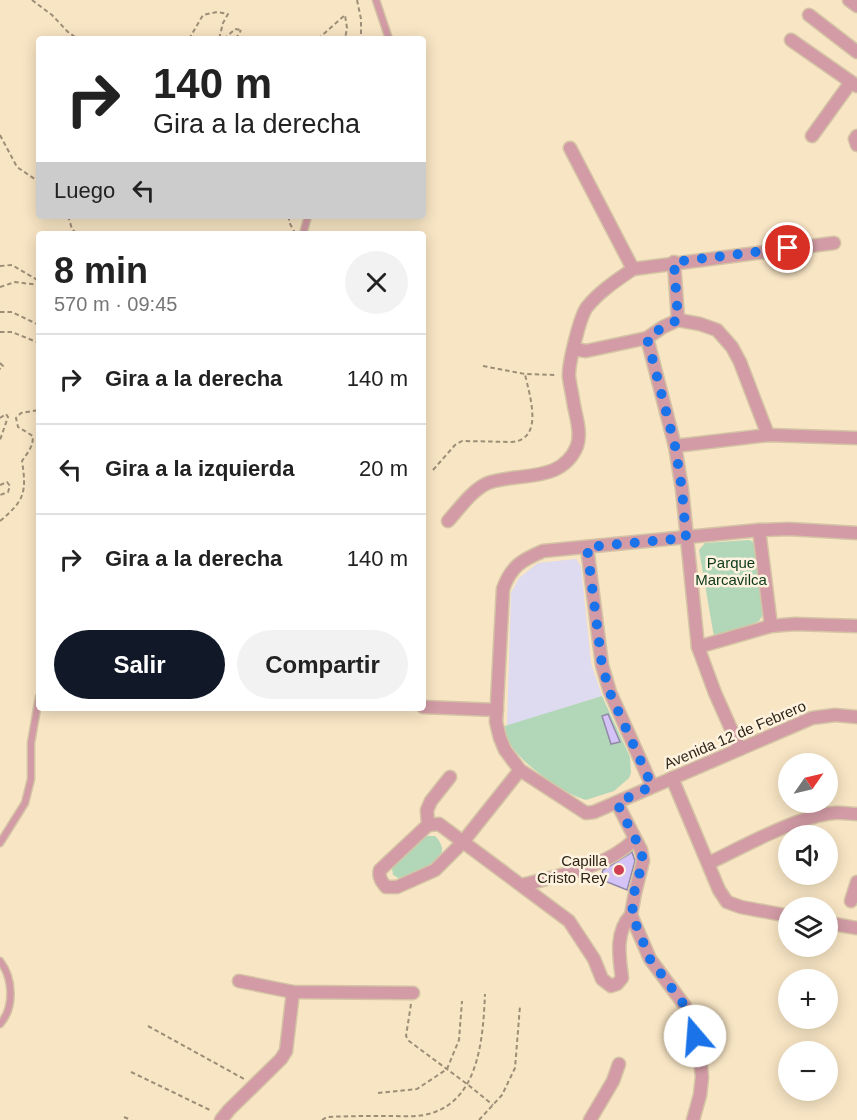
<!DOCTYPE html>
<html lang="es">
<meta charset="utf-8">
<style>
:root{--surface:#fff;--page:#f2f2f2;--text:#222;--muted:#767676;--line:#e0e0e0;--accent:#111827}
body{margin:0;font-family:Arial,sans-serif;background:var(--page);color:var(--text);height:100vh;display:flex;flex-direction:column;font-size:22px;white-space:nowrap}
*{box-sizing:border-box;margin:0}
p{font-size:20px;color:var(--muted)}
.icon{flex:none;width:33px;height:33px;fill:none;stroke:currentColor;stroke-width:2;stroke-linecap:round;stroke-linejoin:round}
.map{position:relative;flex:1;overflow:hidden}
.side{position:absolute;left:36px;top:231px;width:390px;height:480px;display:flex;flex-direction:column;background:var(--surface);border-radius:6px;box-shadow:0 3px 15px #0003}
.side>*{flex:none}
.guide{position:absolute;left:36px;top:36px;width:390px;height:183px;border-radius:6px;box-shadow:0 3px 15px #0003;background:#fff;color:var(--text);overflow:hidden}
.needle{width:39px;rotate:56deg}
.controls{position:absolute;left:778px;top:753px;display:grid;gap:12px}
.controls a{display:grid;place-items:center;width:60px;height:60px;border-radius:50%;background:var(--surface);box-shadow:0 3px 15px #0003;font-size:30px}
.pin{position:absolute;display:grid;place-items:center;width:51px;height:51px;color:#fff;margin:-26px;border:3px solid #fff;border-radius:50%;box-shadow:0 2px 6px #0007}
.me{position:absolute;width:66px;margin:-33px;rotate:342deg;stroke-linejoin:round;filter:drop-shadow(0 0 4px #0008)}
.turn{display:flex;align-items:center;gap:21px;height:126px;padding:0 18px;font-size:27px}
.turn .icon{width:78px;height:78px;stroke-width:2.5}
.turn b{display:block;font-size:42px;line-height:51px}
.then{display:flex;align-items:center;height:57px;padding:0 18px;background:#0003;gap:12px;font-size:22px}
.round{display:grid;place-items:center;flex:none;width:63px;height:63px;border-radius:32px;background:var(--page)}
.head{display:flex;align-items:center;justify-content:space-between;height:102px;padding:0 18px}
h1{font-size:36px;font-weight:700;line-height:45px}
.cta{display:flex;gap:12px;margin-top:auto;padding:12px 18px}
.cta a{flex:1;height:69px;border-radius:36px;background:var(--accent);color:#fff;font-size:24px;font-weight:700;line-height:69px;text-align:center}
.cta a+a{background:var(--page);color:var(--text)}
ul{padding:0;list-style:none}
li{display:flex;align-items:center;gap:18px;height:90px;padding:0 18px;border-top:2px solid var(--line)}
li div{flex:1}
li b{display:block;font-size:22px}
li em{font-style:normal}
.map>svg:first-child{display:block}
</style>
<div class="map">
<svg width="857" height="1120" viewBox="0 0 857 1120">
<rect width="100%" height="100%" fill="#f8e5c4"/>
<path fill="#dedaf0" d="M576,559l5,7 10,97 11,33 -95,30 4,-133 8,-15 19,-15z"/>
<g fill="#b1d7b8">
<path d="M749,540l4,2 3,5 8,66 -5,8 -41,18 -4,-2 -15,-87 6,-7z"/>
<path d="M602,696l28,61 1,16 -2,5 -15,13 -28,9c-21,-6 -56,-31 -70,-48 -7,-8 -10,-16 -11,-26z"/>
<path d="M426,836h9c23,23 -16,35 -33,44l-9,-5 -1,-7z"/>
</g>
<g fill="#d3c3f6" stroke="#9289a8" stroke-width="1.5">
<path d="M608,714l12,28 -9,2 -9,-28z"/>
<path d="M632,852l3,9 -8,29 -27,-11 3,-9z"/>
</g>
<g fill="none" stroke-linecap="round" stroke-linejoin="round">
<g stroke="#d4c3a5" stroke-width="9">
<g id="service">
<path d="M376,0l13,39"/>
<path d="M303,234l5,-18"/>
<path d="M0,843l25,-40 6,-24v-36l8,-46"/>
<path d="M0,961c13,17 15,46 0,63"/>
</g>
</g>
<g stroke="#d4c3a5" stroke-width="15">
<g id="minor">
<path d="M849,0l8,6"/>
<path d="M809,15l48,37"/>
<path d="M791,40l66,46"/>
<path d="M812,136l39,-54"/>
<path d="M857,136l-2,3 2,6"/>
<path d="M570,148l63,121"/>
<path d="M674,262l4,58"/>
<path d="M647,338l28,108 7,43 16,158 17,46 25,56"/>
<path d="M574,349l12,2 61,-13 16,-11 15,-7 22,4 17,6 15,17 8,15 28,73"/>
<path d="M675,446l93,-11 89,3"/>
<path d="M448,521c11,-12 25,-32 40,-38 29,-11 74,1 89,-37 5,-14 -2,-32 -4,-46 -1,-7 -3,-15 -4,-23 -1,-12 11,-61 18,-70 13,-16 30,-27 46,-38l201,-26"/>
<path d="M759,530l12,96"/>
<path d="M857,533l-68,-4 -30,1 -216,21c-21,9 -32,15 -40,38l-7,133 4,16 5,12 15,20 66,43 8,-1 218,-94 23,-3 22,2"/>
<path d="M587,547l15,118 8,27 42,94"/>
<path d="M698,647l73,-21 24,-2 62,2"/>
<path d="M423,707l74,3"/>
<path d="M450,777l-19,24 -4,9 1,15 -48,45c-2,7 2,12 6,17h11l38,-17 27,-27 58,-73"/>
<path d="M672,778l47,112 8,12 14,5 48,9"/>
<path d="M617,803l24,47 2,11 -8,32 -4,22 19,44 35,47 14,44 3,27 -2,18 -7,25"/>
<path d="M428,825l11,-1 130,97 25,38 8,20 9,7 6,-2 5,-6c-3,-22 -7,-46 9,-63"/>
<path d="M709,863c34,-16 88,-47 125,-50 7,-1 16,1 23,1"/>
<path d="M522,885c38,-10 84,-17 113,-46"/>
<path d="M851,901l6,-19"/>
<path d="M828,923l29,5"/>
<path d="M239,981l54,11 120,1"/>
<path d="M221,1120l8,-10 52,-51 5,-8 7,-59"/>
<path d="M590,1120l23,-39 6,-17"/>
</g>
</g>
<g stroke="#9c8e77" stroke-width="2" stroke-dasharray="4.5 3" stroke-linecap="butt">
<path d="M32,0l20,15 16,17 10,7"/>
<path d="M357,0l4,19v20"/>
<path d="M189,39l14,-24 14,-3 11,2 -5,9 -4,16"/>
<path d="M224,39l11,-10 6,1"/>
<path d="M236,39l5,-9"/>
<path d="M318,39l27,-24 2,13 -2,11"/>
<path d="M0,135l17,32 22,15"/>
<path d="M68,216l4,13 5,5"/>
<path d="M289,216v6l6,11"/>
<path d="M0,266l12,-1 27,16"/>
<path d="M0,287l15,-5 24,3"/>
<path d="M0,312h12l27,13"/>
<path d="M0,332h12l27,11"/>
<path d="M0,363l3,3 -3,3"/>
<path d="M483,366l42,8 32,1"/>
<path d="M0,418l6,-4 2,3 -8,23"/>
<path d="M433,470l22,-25 7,-4 50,1c33,-3 17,-48 13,-68"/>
<path d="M0,485l7,-3 3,4 -2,6 -8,3"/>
<path d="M0,521c24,-20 27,-28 22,-60 6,-9 11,-14 11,-25l-15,-9 -2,-9 5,-5 18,-3"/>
<path d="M411,1004l-5,32 3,5 58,43 26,21"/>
<path d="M148,1026l96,53"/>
<path d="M131,1072l81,39"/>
<path d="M378,1093l39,-4 30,-20 12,-29 3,-39"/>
<path d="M124,1117l7,3"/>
<path d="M322,1120l5,-3c20,-1 40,-1 60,-1 12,0 25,1 37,-1 55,-10 59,-76 61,-121"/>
<path d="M479,1120l23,-25 13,-27 5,-62"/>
</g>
<use href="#service" stroke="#d29ba5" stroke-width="6"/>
<use href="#minor" stroke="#d29ba5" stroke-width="12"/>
</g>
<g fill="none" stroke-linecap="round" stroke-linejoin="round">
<path stroke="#1a73e8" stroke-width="10" stroke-dasharray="0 18" d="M695,1036l-10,-30 -35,-47 -18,-44 2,-22 9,-32 -2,-11 -24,-47 35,-17 -42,-93 -8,-28 -15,-118 99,-9 -4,-49 -7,-43 -28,-108 16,-11 15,-7 -4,-58 114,-14"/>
</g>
<circle fill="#d03f53" stroke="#fff3df" stroke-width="2" cx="619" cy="870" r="6"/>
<g text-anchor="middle" stroke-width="5" stroke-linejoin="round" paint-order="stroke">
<g font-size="15" fill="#0a3819" stroke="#fff3df">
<text x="731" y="568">Parque<tspan x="731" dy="17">Marcavilca</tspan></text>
</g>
<g font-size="15" fill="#2e261a" stroke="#fff3df">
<text transform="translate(735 735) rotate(-23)" y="5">Avenida 12 de Febrero</text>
</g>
<g font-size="15" fill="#2e261a" stroke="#fff3df" text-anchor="end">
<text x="607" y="866">Capilla<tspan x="607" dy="17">Cristo Rey</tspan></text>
</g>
</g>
</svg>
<div class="controls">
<a><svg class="needle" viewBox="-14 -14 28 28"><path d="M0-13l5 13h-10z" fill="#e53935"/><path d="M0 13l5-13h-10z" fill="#767676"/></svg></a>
<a><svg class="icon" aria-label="sound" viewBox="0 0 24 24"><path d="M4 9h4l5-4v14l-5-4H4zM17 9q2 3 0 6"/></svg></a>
<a><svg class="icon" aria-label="layers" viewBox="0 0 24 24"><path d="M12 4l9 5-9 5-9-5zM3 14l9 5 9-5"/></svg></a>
<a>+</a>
<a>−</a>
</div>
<div class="pin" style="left:788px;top:248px;background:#d93025"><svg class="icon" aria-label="arrive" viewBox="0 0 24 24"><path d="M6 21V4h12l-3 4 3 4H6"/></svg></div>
<svg class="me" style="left:695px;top:1036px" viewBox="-20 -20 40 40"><circle r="19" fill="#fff"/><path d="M0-13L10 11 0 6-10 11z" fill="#1a73e8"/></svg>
<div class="guide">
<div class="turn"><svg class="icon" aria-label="right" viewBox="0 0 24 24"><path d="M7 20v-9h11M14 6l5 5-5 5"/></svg><div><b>140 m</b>Gira a la derecha</div></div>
<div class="then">Luego<svg class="icon" aria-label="left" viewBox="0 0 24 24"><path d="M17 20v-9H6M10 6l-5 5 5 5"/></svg></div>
</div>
<section class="side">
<div class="head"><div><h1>8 min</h1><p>570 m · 09:45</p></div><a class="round"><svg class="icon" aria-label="close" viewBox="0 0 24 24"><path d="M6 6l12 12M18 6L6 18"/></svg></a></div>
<ul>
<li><svg class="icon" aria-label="right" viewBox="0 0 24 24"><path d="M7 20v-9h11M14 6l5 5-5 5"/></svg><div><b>Gira a la derecha</b></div><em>140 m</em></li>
<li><svg class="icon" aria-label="left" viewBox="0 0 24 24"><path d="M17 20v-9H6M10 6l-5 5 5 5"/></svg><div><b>Gira a la izquierda</b></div><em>20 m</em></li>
<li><svg class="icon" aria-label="right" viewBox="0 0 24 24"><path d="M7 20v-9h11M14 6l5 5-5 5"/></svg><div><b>Gira a la derecha</b></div><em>140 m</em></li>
</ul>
<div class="cta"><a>Salir</a><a>Compartir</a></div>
</section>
</div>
